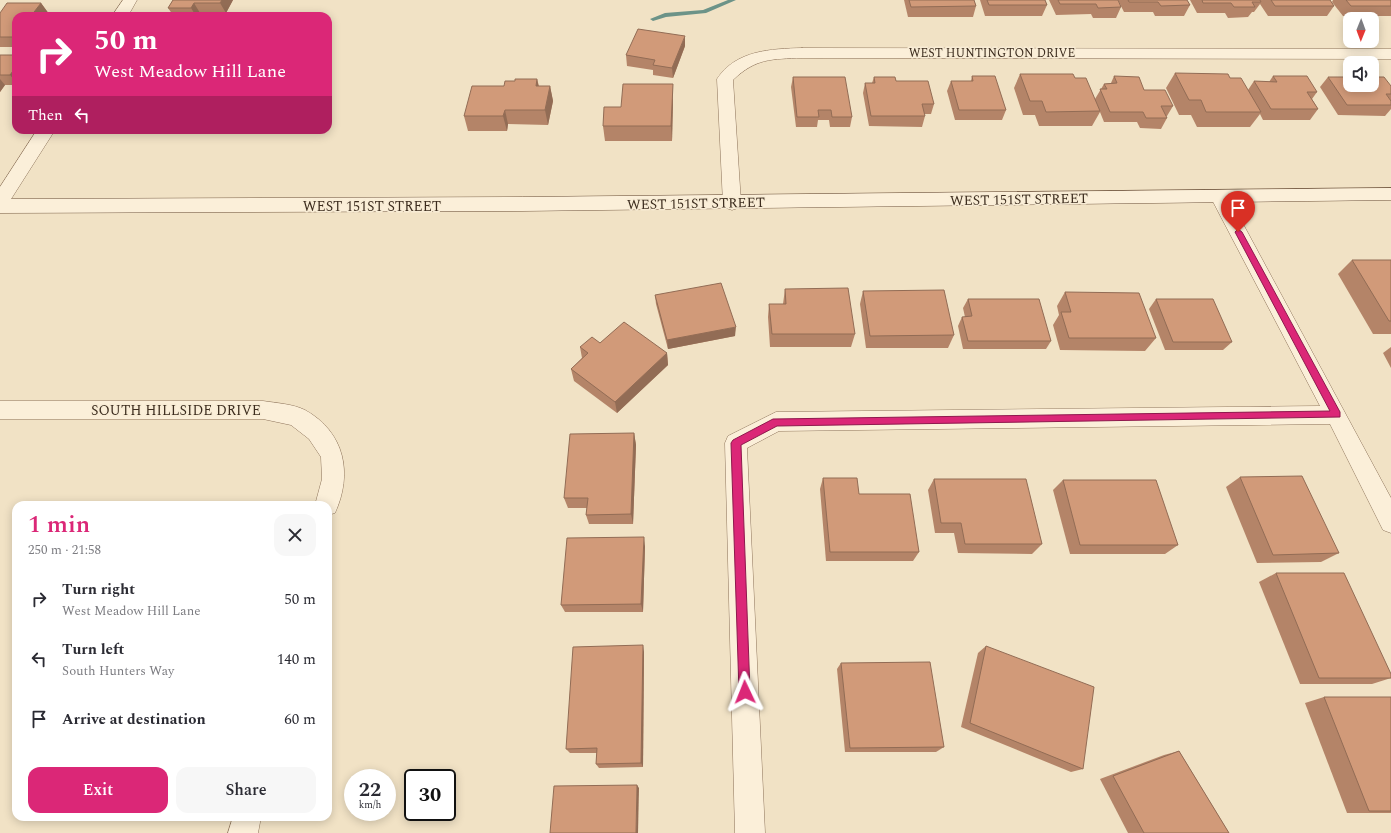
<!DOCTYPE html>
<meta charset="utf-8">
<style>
:root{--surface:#fff;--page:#f7f7f7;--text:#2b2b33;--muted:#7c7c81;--accent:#db2777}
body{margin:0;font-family:Spectral,serif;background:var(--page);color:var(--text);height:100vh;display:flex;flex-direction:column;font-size:15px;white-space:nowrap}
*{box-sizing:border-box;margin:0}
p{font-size:13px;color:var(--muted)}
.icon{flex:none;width:22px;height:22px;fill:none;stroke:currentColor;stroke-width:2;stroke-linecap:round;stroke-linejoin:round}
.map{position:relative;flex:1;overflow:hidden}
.side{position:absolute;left:12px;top:501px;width:320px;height:320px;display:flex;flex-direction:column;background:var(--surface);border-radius:12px;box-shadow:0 2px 10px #0003}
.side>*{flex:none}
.hud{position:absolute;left:12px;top:12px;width:320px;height:122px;border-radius:12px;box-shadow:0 2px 10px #0003;background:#db2777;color:#fff;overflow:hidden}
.needle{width:26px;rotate:181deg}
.buttons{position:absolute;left:1343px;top:12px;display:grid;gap:8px}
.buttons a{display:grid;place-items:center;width:36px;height:36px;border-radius:8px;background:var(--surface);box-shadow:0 2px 10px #0003;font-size:20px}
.speed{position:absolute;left:344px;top:769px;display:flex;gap:8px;font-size:20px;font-weight:700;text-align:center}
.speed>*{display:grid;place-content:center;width:52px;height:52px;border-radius:50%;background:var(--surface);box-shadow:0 2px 10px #0003;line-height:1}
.speed small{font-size:10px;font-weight:400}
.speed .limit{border:2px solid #111;border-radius:6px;background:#fff;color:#111}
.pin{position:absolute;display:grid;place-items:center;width:34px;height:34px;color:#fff;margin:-41px -17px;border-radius:50% 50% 50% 0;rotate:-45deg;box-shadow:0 0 4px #0007}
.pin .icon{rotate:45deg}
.me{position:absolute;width:44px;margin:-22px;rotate:358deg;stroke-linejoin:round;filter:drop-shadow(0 0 3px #0008)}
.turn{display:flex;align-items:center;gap:14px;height:84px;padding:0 16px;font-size:18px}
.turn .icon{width:52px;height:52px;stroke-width:2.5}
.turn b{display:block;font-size:28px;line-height:34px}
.then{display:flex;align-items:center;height:38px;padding:0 16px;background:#0003;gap:8px;font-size:15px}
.round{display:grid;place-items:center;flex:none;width:42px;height:42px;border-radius:12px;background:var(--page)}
.head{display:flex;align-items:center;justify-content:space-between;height:68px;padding:0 16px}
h1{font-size:24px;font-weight:600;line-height:30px;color:var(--accent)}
.button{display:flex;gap:8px;margin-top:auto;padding:8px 16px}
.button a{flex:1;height:46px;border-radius:12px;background:var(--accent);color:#fff;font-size:16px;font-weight:600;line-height:46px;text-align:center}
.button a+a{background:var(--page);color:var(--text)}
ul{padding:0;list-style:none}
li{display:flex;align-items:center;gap:12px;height:60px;padding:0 16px}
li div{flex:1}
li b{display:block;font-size:15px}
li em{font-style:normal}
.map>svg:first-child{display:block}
</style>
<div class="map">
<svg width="1391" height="833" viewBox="0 0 1391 833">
<rect width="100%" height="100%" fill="#f1e2c5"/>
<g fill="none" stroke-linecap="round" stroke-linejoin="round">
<path fill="#6c9388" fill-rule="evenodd" d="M728,0h8l-30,13 -40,4 -13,4 -3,-2 15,-6 38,-3z"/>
<g stroke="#8d735a" stroke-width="1">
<g id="street">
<path d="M123,0h14l-9,16h-16z"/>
<path d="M802,48l589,1v10l-589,-1c-30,1 -46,0 -69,22l8,123 -3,5 -6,2 -6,-2 -3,-5 -6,-124c19,-29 54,-30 85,-31z"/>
<path d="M37,130h18l-49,77 -6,2v-22z"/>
<path d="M1219,190l6,1 3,5 163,302v35l-8,-3 -53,-106 -551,7 -32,17 18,385h-30l-10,-390 3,-7 48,-24 544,-6 -110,-210 3,-5z"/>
<path d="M0,401h263c13,2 30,3 42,9 40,22 48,64 30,103l-7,2v-10h-13l7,-26 -1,-22 -12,-18 -18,-14 -28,-6h-263z"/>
<path d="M233,817h28l-3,16h-30z"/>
</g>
</g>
<g stroke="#6f543d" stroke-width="1">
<path id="secondary" d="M1391,188v12l-869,11 -522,2v-14l522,-2z"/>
</g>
<use href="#street" fill="#fbefd9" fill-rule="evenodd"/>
<use href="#secondary" fill="#fbefd9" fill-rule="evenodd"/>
</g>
<g fill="#b48468">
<path d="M173,0h60l-7,13h-26l-1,3h-36l10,-1 -5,-7z"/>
<path d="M904,0h70l2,6 -3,11h-65z"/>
<path d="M980,0h65l2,5 -5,11h-57z"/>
<path d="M1049,0h69l3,7 -5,11h-23l-2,-4 -35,1z"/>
<path d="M1118,0h69l3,5 -6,11h-29l-2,-4h-29z"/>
<path d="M1190,0h140l4,6 -7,10h-59l-8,-12 -6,8h-2l-4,5 -20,1 -3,-5h-28z"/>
<path d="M1333,0h58v16h-48l-11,-14z"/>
<path d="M41,3l8,11 -33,2v31h-16v-34z"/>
<path d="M685,46l-12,32 -20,-3v-5l-26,-4 -1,-11z"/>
<path d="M0,55h16v30h-11l-5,7z"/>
<path d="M1175,73l55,5 18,12 6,-9 15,1 4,-6 44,16 -5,7 6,10 -8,11h-47l-3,-6 -10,13h-53l-6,-12h-12l-13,-27z"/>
<path d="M1020,74l55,4 20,21 9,-15 7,-1 3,-7 30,14 29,16 -6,10h-1l1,2 -6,11 -21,-1 -3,-6h-33l-4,-10 -8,14h-53l-4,-11h-12l-9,-27z"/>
<path d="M972,76l34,34 -4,10h-47l-8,-29 4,-10h20z"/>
<path d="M793,77l59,40 -2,10h-20l-1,-7h-11l-1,7h-21l-5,-40z"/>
<path d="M874,77l22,4 38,23 -3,10h-7l1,2 -3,11 -53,-1 -6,-33 2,-10h7z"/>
<path d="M1328,77l63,9v23l-6,7 -47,-1 -18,-28z"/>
<path d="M537,79l2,7h11l3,15 -5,24 -40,-1 -1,7h-39l-4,-15 40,-30 11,-5z"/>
<path d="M673,99l-1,42h-67l-2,-15z"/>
<path d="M1352,260h39v74h-18l-35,-60z"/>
<path d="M785,289l70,45 -4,13h-81l-2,-30 1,-13h14z"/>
<path d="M863,291l91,44 -6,13h-82l-6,-44z"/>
<path d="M1065,292l91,46 -11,13 -85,-1 -7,-25 6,-10 -2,-9z"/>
<path d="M655,295l80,41 -67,13 -12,-45z"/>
<path d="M968,299l83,42 -5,8h-83l-5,-23 4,-9h3l-2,-9z"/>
<path d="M1156,299l76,43 -9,8h-58l-16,-41z"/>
<path d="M600,343l67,10 1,12 -51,48 -43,-32 -3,-12 11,-11 -2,-11z"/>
<path d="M1391,347v21l-8,-15z"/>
<path d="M634,433l2,12 -3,79h-44l-3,-9 1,-7h-19l-4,-10z"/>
<path d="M1240,477l99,76 -18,9 -64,1 -31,-76z"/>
<path d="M823,478l36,16 60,58 -6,9h-87l-6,-72z"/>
<path d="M934,479l108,65 -10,10 -74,-1 -4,-20h-19l-7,-43z"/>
<path d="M1063,480l115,65 -13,9h-95l-17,-64z"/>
<path d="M645,546l-2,66h-78l-4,-7z"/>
<path d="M1276,573l115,101v4l-19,6h-72l-41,-102z"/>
<path d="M986,646l97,123 -12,3 -110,-45 17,-74z"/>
<path d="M644,652l-1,115 -44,1 -3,-4 1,-11h-27l-4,-4z"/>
<path d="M841,663l103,84 -8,5h-91l-8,-83z"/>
<path d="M1324,697h67v116h-44l-42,-110z"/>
<path d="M1179,751l50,82h-101l-28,-54 64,-24z"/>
</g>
<g fill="#926c55">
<path d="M222,0h11l-7,13 -6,-10z"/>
<path d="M41,3l8,11 -2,2h-16z"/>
<path d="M194,3l6,10 -1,3h-3l-5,-8z"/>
<path d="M685,36v10l-12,32 -1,-10z"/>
<path d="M16,67v15l-6,-7z"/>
<path d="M0,79l5,6 -5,7z"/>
<path d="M537,79l3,15 -4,-8z"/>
<path d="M673,84v15l-1,42 -1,-15z"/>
<path d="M550,86l3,15 -5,24 -3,-15z"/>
<path d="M505,110l3,14 -1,7 -4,-15z"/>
<path d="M736,327l-1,9 -67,13 -1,-9z"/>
<path d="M667,353l1,12 -51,48 -2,-11z"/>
<path d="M634,433l2,12 -3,79 -2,-10z"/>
<path d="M644,537l1,9 -2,66 -2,-8z"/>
<path d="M643,645l1,7 -1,115 -2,-4z"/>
<path d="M637,785l2,3 -1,45h-2z"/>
</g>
<g fill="#d19a79" stroke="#926c55">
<path d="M173,0h49l-2,3h-26l-3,5h-23z"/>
<path d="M909,0h65l2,6 -65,1z"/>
<path d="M987,0h58l2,5h-58z"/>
<path d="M1058,0h60l3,7 -23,1 -2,-4h-36z"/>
<path d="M1128,0h59l3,5 -29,1 -3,-4h-29z"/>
<path d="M1202,0h58l1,2h-9l3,5h-21l-3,-4h-28z"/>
<path d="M1271,0h59l4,6h-59z"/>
<path d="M1346,0h45v6h-40z"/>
<path d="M7,3h34l-10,13h-15v21h-16v-24z"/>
<path d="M164,15h22v1h-23z"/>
<path d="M638,29l47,7 -13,32 -19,-3 2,-5 -29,-5z"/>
<path d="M0,55h16v12l-6,8h-10z"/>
<path d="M1175,73l53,1 2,4h11l20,34h-55l-5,-12h-12z"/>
<path d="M1020,74h53l2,4h11l14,33 -54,1 -4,-11h-12z"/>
<path d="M972,76h23l11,34h-47l-8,-29h22z"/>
<path d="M1114,76l25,1 5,13h21l8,16h-12l6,12h-21l-3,-6h-33l-10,-23h7l-3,-5 13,-1z"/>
<path d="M1273,76h34l10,16h-10l11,17h-47l-17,-28 23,1z"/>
<path d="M793,77h52l7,40h-20l-1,-7h-13l1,7h-22z"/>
<path d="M874,77h21l1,4h32l6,23h-12l3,12h-54l-6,-33h10z"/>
<path d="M1328,77h22v8h22v-8h12l7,9v8h-5l5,7v4h-44z"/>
<path d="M515,79h22l-1,7h14l-5,24h-40l-2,6h-39l8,-30h32l1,-5h10z"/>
<path d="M623,84h50l-2,42h-68l1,-19h17z"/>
<path d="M1352,260h39v61h-2z"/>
<path d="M721,283l15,44 -69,13 -12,-45z"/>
<path d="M848,288l7,46h-83l-3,-30h17l-1,-15z"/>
<path d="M944,290l10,45 -84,1 -7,-45z"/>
<path d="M1065,292l74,1 17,45h-87l-8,-26h10z"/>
<path d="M968,299h71l12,42h-83l-6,-24 10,-1z"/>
<path d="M1156,299h57l19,43h-59z"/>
<path d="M624,322l43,31 -52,49 -44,-33 17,-16 -8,-6 12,-10 8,6z"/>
<path d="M634,433l-3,81 -45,1 2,-17h-24l6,-64z"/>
<path d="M1302,476l37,77 -66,2 -33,-78z"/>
<path d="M823,478h34l2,16h51l9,58h-89z"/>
<path d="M934,479h92l16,65h-77l-4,-21h-20z"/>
<path d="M1063,480h93l22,65h-98z"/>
<path d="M644,537l-3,67 -80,1 6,-67z"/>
<path d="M1276,573h68l47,101v4h-72z"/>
<path d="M643,645l-2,118 -45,1 1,-16 -31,1 7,-102z"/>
<path d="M986,646l108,41 -11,82 -113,-46z"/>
<path d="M930,662l14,85 -94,1 -9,-85z"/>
<path d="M1324,697h67v114h-22z"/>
<path d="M1179,751l50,82h-85l-31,-57z"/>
<path d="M637,785l-1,48h-86l4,-47z"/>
</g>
<path fill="#db2777" stroke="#8e194d" d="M1238,229l4,3 98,180v5l-563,9 -36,19 9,247 -1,4 -4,2 -4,-2 -2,-4 -8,-249 2,-3 40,-21 557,-8 -95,-179z"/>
<g text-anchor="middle" stroke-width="3" stroke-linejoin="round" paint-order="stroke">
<g font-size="12" fill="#3c2c1e" stroke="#f8ecd5">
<text x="992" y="57">WEST HUNTINGTON DRIVE</text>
</g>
<g font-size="14" fill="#3c2c1e" stroke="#f8ecd5">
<text transform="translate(1019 199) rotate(-1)" y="5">WEST 151ST STREET</text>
<text transform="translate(696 203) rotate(-1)" y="5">WEST 151ST STREET</text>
<text x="372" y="211">WEST 151ST STREET</text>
<text x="176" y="415">SOUTH HILLSIDE DRIVE</text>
</g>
</g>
</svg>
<div class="buttons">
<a><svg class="needle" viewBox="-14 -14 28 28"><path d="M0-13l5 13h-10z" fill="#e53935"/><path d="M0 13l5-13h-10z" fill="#7c7c81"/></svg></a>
<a><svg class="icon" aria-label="sound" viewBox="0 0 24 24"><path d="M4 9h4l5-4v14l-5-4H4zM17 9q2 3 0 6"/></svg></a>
</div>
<div class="speed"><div>22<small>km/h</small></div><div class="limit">30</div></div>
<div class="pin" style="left:1238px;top:232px;background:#d93025"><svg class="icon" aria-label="arrive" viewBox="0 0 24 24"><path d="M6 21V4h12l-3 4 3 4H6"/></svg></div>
<svg class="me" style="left:745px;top:692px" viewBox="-20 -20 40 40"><path d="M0-17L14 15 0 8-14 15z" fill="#db2777" stroke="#fff" stroke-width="4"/></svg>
<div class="hud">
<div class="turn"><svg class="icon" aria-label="right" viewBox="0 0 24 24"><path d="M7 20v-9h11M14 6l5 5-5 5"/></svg><div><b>50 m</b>West Meadow Hill Lane</div></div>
<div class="then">Then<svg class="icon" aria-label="left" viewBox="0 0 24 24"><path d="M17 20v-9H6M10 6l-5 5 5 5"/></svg></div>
</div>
<section class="side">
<div class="head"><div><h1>1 min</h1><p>250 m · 21:58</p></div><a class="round"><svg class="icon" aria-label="close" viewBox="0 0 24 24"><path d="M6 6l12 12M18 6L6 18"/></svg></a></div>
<ul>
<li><svg class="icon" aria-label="right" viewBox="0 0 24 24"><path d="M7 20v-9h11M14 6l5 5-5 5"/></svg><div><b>Turn right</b><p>West Meadow Hill Lane</p></div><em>50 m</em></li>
<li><svg class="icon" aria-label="left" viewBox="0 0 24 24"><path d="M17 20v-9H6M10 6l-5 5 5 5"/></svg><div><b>Turn left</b><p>South Hunters Way</p></div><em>140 m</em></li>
<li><svg class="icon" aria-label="arrive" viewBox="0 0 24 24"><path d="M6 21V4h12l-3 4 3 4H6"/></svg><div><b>Arrive at destination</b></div><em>60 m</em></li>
</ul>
<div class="button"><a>Exit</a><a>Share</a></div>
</section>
</div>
